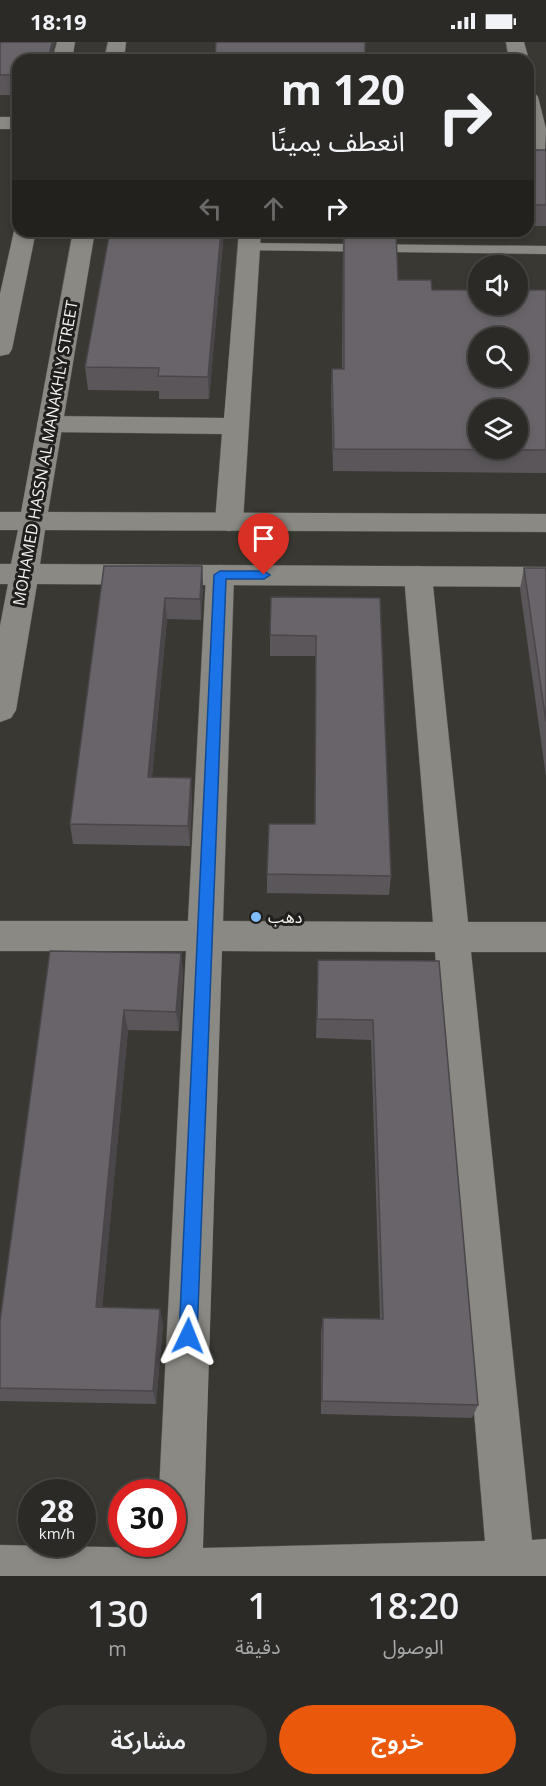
<!DOCTYPE html>
<html lang="ar">
<meta charset="utf-8">
<style>
:root{--surface:#2b2a26;--page:#373632;--text:#f1f3f6;--muted:#a6a7a7;--line:#474643;--accent:#ea580c}
body{margin:0;font-family:"Open Sans","Noto Sans Arabic",sans-serif;background:var(--page);color:var(--text);direction:rtl;height:100vh;display:flex;flex-direction:column;font-size:22px;white-space:nowrap}
*{box-sizing:border-box;margin:0}
p{font-size:20px;color:var(--muted)}
.icon{flex:none;width:33px;height:33px;fill:none;stroke:currentColor;stroke-width:2;stroke-linecap:round;stroke-linejoin:round}
.map{position:relative;height:1534px;overflow:hidden;direction:ltr}
.details{display:flex;flex-direction:column;background:var(--surface);flex:1}
.details>*{flex:none}
.hud{position:absolute;left:12px;top:12px;width:522px;height:183px;border-radius:18px;box-shadow:0 3px 9px #0003,0 0 0 2px var(--line);direction:rtl;background:#2b2a26;color:var(--text);overflow:hidden}
.controls{position:absolute;left:468px;top:213px;display:grid;gap:12px}
.controls a{display:grid;place-items:center;width:60px;height:60px;border-radius:50%;background:var(--surface);box-shadow:0 3px 9px #0003,0 0 0 2px var(--line);font-size:30px}
.speed{position:absolute;left:18px;top:1437px;display:flex;gap:12px;font-size:30px;font-weight:700;text-align:center}
.speed>*{display:grid;place-content:center;width:78px;height:78px;border-radius:50%;background:var(--surface);box-shadow:0 3px 9px #0003,0 0 0 2px var(--line);line-height:1}
.speed small{font-size:15px;font-weight:400}
.speed .limit{border:9px solid #d22;background:#fff;color:#111}
.pin{position:absolute;display:grid;place-items:center;width:51px;height:51px;color:#fff;margin:-62px -26px;border-radius:50% 50% 50% 0;rotate:-45deg;box-shadow:0 0 6px #0007}
.pin .icon{rotate:45deg}
.me{position:absolute;width:66px;margin:-33px;rotate:2deg;stroke-linejoin:round;filter:drop-shadow(0 0 4px #0008)}
.turn{display:flex;align-items:center;gap:21px;height:126px;padding:0 30px;font-size:27px}
.turn .icon{width:78px;height:78px;stroke-width:2.5}
.turn b{display:block;font-size:42px;line-height:51px}
.lanes{display:flex;align-items:center;height:57px;padding:0 30px;background:#0003;justify-content:center;gap:30px;direction:ltr}
.lanes .off{opacity:.35}
.eta{display:flex;justify-content:space-evenly;align-items:center;height:102px;text-align:center}
.eta b{font-size:36px;font-weight:600;line-height:42px}
.action{display:flex;gap:12px;margin-top:auto;padding:12px 30px}
.action a{flex:1;height:69px;border-radius:36px;background:var(--accent);color:#fff;font-size:24px;font-weight:600;line-height:69px;text-align:center}
.action a+a{background:var(--page);color:var(--text)}
.status{display:flex;justify-content:space-between;align-items:center;height:42px;padding:0 30px;background:var(--surface);direction:ltr}
.status svg{height:16px;fill:currentColor}
.map>svg:first-child{display:block}
</style>
<div class="status"><b>18:19</b><svg viewBox="0 0 49 12"><path d="M0 12V9h3v3zM5 12V6h3v6zM10 12V3h3v9zM15 12V0h3v12zM26 1h20v11H26zM47 4h2v5h-2z"/></svg></div>
<div class="map">
<svg width="546" height="1534" viewBox="0 0 546 1534">
<rect width="100%" height="100%" fill="#393832"/>
<g fill="none" stroke-linecap="round" stroke-linejoin="round">
<g stroke="#575652" stroke-width="1">
<path id="service" d="M249,201l297,3v8l-302,-4v-6z"/>
</g>
<g stroke="#575652" stroke-width="1">
<g id="minor">
<path d="M506,0h18l5,18 -1,1 -19,-1z"/>
<path d="M528,49l7,2 3,4 8,32 -2,39 -7,-2c-14,-19 -9,-52 -9,-75z"/>
<rect x="0" y="75" width="18" height="12"/>
<path d="M239,189h22l-18,291 -4,6 -10,3 -10,-3 -4,-6 7,-88 -172,-2 -9,-2 -4,-6 4,-6 9,-2 174,2z"/>
<path d="M220,523l10,3 4,7 -11,346 210,1 -29,-346 4,-7 10,-3 10,3 4,7 36,346h78v30h-75l61,588 14,-1v37h-546v-31l156,3v-4h16v-52h-13l27,-541h-186v-30h188l18,-346 4,-7zM222,909l213,1 50,589 -282,7z"/>
</g>
</g>
<g stroke="#575652" stroke-width="1">
<g id="tertiary">
<path d="M57,0h18l-3,18h-20z"/>
<path d="M108,0h18l-2,18h-20z"/>
<path d="M18,184v5h18l-24,118 -3,5 -9,2v-62l14,-63z"/>
<path d="M73,189h22l-47,281 498,2v18l-501,-2 -5,34 506,3v20l-509,-3 -21,126 -5,8 -11,4v-96l8,-42h-8v-20h11l7,-34h-18v-18h21z"/>
</g>
</g>
<use href="#service" fill="#8b8983" fill-rule="evenodd"/>
<use href="#minor" fill="#8b8983" fill-rule="evenodd"/>
<use href="#tertiary" fill="#8b8983" fill-rule="evenodd"/>
</g>
<g fill="#5a565a">
<path d="M0,0h55l-2,6 -35,12v35h-18z"/>
<rect x="528" y="108" width="18" height="76"/>
<path d="M110,189h114l-15,168h-50v-8l-71,-1 -3,-23z"/>
<path d="M343,189h52l3,49 34,10h114v183l-213,-2 -2,-80 1,-22h10z"/>
<path d="M104,524h98l1,21 -2,33 -34,-1 -15,158 40,21 -2,48 -117,-2 -3,-20z"/>
<path d="M524,526h22v209l-26,-188z"/>
<path d="M380,556l11,278 -2,19 -122,-2v-19l48,-50v-168h-45v-21z"/>
<path d="M50,909l131,2 2,21 -4,57 -51,-1 -26,277 61,17 -7,80 -156,-3v-80z"/>
<path d="M318,918l121,1 39,444 -6,13 -151,-4v-81l2,-15 57,1 -9,-279 -55,-2z"/>
</g>
<g fill="#4a464a">
<path d="M48,0h7l-2,6 1,12h-6z"/>
<path d="M221,189h3l-15,168 -1,-22z"/>
<path d="M202,524l1,21 -2,33 -1,-21z"/>
<path d="M165,556l2,21 -17,178 -2,-20z"/>
<path d="M191,736l1,20 -2,48 -2,-20z"/>
<path d="M181,911l2,21 -4,57 -3,-19z"/>
<path d="M124,968l4,20 -27,292 -5,-15z"/>
<path d="M160,1267l3,15 -7,80 -3,-13z"/>
</g>
<g fill="#696469" stroke="#4a464a" stroke-width="1.5" fill-rule="evenodd">
<path d="M0,0h51l1,1 -4,17h-30v15h-18z"/>
<path d="M216,0h149v18h-150z"/>
<rect x="528" y="108" width="18" height="55"/>
<path d="M110,189h111l-13,146 -50,-1 1,-8 -74,-1z"/>
<path d="M344,189l52,1 2,48h33l1,10h46v14h40v-14h28v160l-212,-1 -2,-80h12zM478,296h40v38h-40zM478,368h40v38h-40z"/>
<path d="M104,524h98l-2,33 -35,-1 -17,179 43,1 -3,48 -118,-2z"/>
<path d="M524,526h22v154z"/>
<path d="M271,555l109,1 11,278 -124,-2 2,-50h46l1,-188 -46,-1z"/>
<path d="M50,909l131,2 -5,59 -52,-2 -28,297 64,2 -7,82 -153,-3v-67z"/>
<path d="M318,918l121,1 39,444 -156,-4 1,-83 60,1 -10,-299 -56,-1z"/>
</g>
<path fill="#1a73e8" stroke="#114b97" stroke-width="1.5" d="M220,529h44l6,4 -6,4h-38l-29,757 -3,6 -6,3 -7,-3 -2,-6 35,-761z"/>
<circle fill="#81bcfa" stroke="#201f1d" stroke-width="2" cx="256" cy="875" r="6"/>
<g text-anchor="middle" stroke-width="6" stroke-linejoin="round" paint-order="stroke">
<g font-size="16" fill="#f5f4f1" stroke="#201f1d">
<text transform="translate(45 411) rotate(-80)" y="6">MOHAMED HASSN AL MANAKHLY STREET</text>
</g>
<g font-size="16" fill="#f5f4f1" stroke="#201f1d" text-anchor="start">
<text x="268" y="881">دهب</text>
</g>
</g>
</svg>
<div class="controls">
<a><svg class="icon" aria-label="sound" viewBox="0 0 24 24"><path d="M4 9h4l5-4v14l-5-4H4zM17 9q2 3 0 6"/></svg></a>
<a><svg class="icon" aria-label="search" viewBox="0 0 24 24"><circle cx="10" cy="10" r="6"/><path d="M15 15l6 6"/></svg></a>
<a><svg class="icon" aria-label="layers" viewBox="0 0 24 24"><path d="M12 4l9 5-9 5-9-5zM3 14l9 5 9-5"/></svg></a>
</div>
<div class="speed"><div>28<small>km/h</small></div><div class="limit">30</div></div>
<div class="pin" style="left:264px;top:533px;background:#d93025"><svg class="icon" aria-label="arrive" viewBox="0 0 24 24"><path d="M6 21V4h12l-3 4 3 4H6"/></svg></div>
<svg class="me" style="left:188px;top:1294px" viewBox="-20 -20 40 40"><path d="M0-17L14 15 0 8-14 15z" fill="#1a73e8" stroke="#fff" stroke-width="4"/></svg>
<div class="hud">
<div class="turn"><svg class="icon" aria-label="right" viewBox="0 0 24 24"><path d="M7 20v-9h11M14 6l5 5-5 5"/></svg><div><b>120 m</b>انعطف يمينًا</div></div>
<div class="lanes"><svg class="icon off" aria-label="left" viewBox="0 0 24 24"><path d="M17 20v-9H6M10 6l-5 5 5 5"/></svg><svg class="icon off" aria-label="ahead" viewBox="0 0 24 24"><path d="M12 20V5M6 11l6-6 6 6"/></svg><svg class="icon" aria-label="right" viewBox="0 0 24 24"><path d="M7 20v-9h11M14 6l5 5-5 5"/></svg></div>
</div>
</div>
<section class="details">
<div class="eta">
<div><b>18:20</b><p>الوصول</p></div>
<div><b>1</b><p>دقيقة</p></div>
<div><b>130</b><p>m</p></div>
</div>
<div class="action"><a>خروج</a><a>مشاركة</a></div>
</section>
